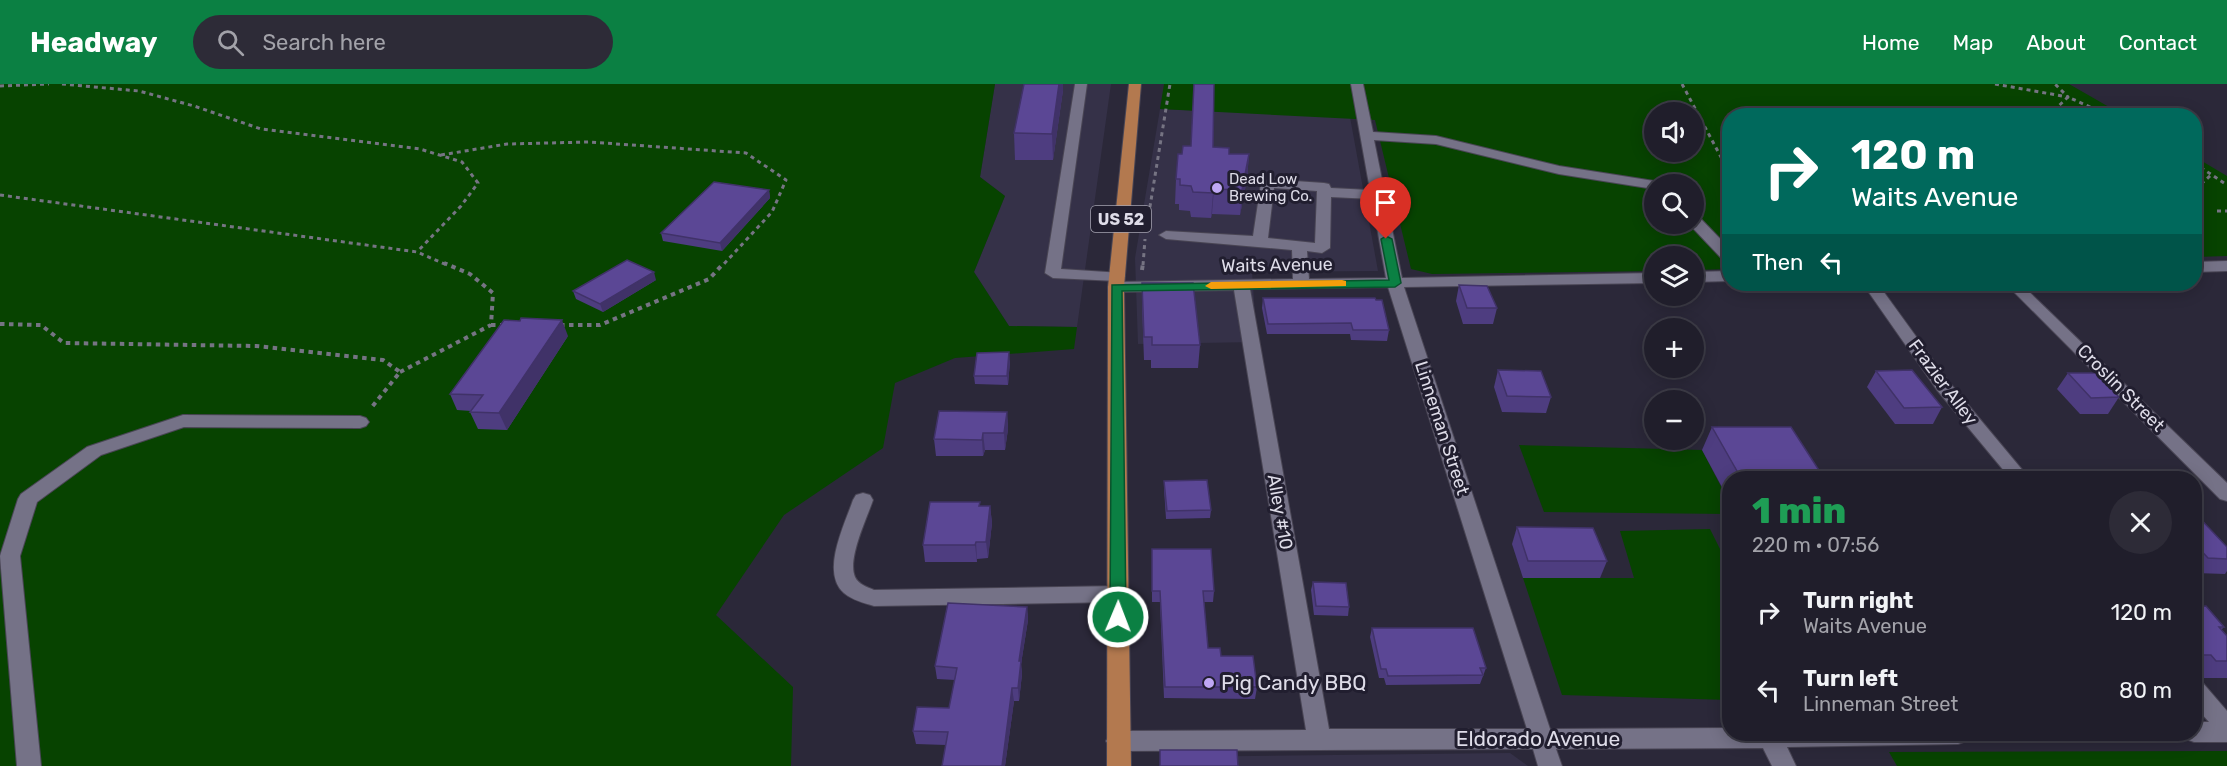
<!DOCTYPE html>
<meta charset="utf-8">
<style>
:root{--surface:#201e2b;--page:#2d2b37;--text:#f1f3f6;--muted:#a2a2a9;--line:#3d3c47;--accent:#0b8043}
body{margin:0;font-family:Rubik,sans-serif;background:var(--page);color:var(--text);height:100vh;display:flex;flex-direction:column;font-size:22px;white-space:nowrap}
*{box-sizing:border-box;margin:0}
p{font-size:20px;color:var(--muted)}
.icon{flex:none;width:33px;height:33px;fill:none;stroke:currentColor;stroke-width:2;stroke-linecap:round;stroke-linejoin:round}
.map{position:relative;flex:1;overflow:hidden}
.panel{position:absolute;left:1722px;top:387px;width:480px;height:270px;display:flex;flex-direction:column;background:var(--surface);border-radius:24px;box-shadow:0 3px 15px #0003,0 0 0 2px var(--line)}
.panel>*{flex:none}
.hud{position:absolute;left:1722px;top:24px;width:480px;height:183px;border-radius:24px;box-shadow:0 3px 15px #0003,0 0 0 2px var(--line);background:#00695c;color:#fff;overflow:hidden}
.tools{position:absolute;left:1644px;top:18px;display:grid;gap:12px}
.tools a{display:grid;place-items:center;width:60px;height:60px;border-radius:50%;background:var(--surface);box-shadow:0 3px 15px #0003,0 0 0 2px var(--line);font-size:30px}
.pin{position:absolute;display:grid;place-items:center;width:51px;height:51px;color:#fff;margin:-62px -26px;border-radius:50% 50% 50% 0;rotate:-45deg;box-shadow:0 0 6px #0007}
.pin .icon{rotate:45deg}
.me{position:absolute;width:66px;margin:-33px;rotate:1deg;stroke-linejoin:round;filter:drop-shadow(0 0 4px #0008)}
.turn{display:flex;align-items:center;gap:21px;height:126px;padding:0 30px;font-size:27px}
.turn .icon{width:78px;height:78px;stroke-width:2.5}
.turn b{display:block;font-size:42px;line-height:51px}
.then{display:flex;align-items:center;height:57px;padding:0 30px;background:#0003;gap:12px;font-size:22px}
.round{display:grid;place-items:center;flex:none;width:63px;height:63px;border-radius:32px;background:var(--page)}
.overview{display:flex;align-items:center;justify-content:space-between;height:102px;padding:0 30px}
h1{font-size:36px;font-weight:800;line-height:45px;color:#1e9e55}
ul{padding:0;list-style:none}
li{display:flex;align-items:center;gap:18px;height:78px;padding:0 30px}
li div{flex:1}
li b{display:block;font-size:22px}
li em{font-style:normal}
header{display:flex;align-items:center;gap:36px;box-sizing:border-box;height:84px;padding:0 30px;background:var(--accent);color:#fff}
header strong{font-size:28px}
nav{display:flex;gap:33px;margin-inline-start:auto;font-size:21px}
.search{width:420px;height:54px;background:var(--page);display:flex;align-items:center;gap:15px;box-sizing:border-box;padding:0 21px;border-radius:33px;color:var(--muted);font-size:22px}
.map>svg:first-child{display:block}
</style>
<header>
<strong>Headway</strong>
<div class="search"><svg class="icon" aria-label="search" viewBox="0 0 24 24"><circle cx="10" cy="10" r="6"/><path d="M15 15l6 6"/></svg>Search here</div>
<nav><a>Home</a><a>Map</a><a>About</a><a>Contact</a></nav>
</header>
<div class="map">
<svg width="2227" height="682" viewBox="0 0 2227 682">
<rect width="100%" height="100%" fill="#2b2839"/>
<g fill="#353148">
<path d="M995,0h116l-34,243 -68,-1 -35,-54 31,-76 -25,-19z"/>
<path d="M1160,25l190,8 28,154 -126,1 5,70 -119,2 -3,-86z"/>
<path d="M1510,669l18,13h-364l4,-9z"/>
</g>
<g fill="#074300" fill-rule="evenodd">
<path d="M0,0h995l-15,93 25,19 -31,76 35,54 68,1 -3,22 -119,9 -60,25 -12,65 -99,67 -68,100 77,72 -2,79h-791z"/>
<path d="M1164,0h905l54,31 -393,1 -1,153 -35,1v-14h-40v15l-222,3 -21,-5 -36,-149 -215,-11zM1654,28h40v40h-40zM1654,100h40v40h-40z"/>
<path d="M2195,73l32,19v80l-32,1z"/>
<path d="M1519,361l183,5 27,52v12l-185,-2z"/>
<path d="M1710,445l19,38v133l-167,-5 -39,-117h111l-14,-47z"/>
<path d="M2227,667v15h-330l-8,-14z"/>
</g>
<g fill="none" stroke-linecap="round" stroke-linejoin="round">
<g stroke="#494554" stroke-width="2">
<g id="minor">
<path d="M1075,0h12l-26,185 61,4 3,3 -3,3 -5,2 -64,-3 -8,-5z"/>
<path d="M1351,0h12l10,48 63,4 123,30 95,15 7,3h-7v5l-95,-15 -123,-30 -62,-4 28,138 252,-5v10l-250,4 146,442 180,-1v6h239l-3,7 -8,3 -171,3 9,19h-24l-9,-18 -207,1 6,17h-24l-5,-17 -415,2 -8,-3 -4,-7 4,-7 8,-3 188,-1 -72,-440 -118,2 -8,-5 8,-5 177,-3 -1,-29 -126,-11 -7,-4 7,-4 87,5 8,-53 7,-4 56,4 5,1 2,4 39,2zM1274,104l43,3 -2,52 -47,-5zM1331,113l41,2 14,79 -77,1 -2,-28 15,2 8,-5zM1388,203l139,442h-198l-79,-440z"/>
<path d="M1694,132l5,1 31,32v14l-5,-1 -36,-38h5z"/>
<path d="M2227,177v10l-33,1v-10z"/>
<path d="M1730,187v10l-36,1v-10z"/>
<path d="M1863,200h15l71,98 80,96h-19l-73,-88z"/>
<path d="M2006,200h15l206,199v18l-7,-2z"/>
<path d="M183,331l177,1 6,2 3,4 -3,4 -6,2 -176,-1 -83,28 -64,47 -17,54 21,210h-24l-17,-210 18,-57 3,-5 66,-47z"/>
<path d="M863,409l7,2 3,5c-6,18 -26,59 -18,77 3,7 12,10 19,13l245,-4 7,2 3,6 -3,6 -7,2 -245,4c-10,-3 -22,-6 -30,-13 -24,-21 1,-69 9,-93l3,-5z"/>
<path d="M2194,595l8,3 25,29v31h-33l-8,-3 -3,-5h11v-12h15l-15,-17z"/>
</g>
</g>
<g stroke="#494554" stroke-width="2">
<path id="major" d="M1129,0h12l-17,203 7,479h-24l1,-479z"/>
</g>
<g stroke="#767483" stroke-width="3" stroke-dasharray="4 4" stroke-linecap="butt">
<path d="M62,0l77,7 55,15 67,23 159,20 42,13 16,21 -17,23 -44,46"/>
<path d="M1682,0l48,90"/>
<path d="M1995,0l73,13 -13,-13"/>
<path d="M0,2l49,-2"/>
<path d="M2048,32l20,-19 42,19"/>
<path d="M441,71l66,-11 82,-2 157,11 40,27 -14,32 -49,53"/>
<path d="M2194,79l33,22"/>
<path d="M2194,102h5l13,-12"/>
<path d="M0,111l417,57 30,13"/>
<path d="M2217,127h10"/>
<path d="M1146,147l24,-147"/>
<path d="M1143,181l2,-26"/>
</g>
<g stroke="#767483" stroke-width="4" stroke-dasharray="4.5 4.5" stroke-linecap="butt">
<path d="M1142,186l1,-7"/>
<path d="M0,240l41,1 23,18 192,3 127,14 17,12 -28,35"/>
<path d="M491,241h14"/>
<path d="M560,241h40l109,-46 15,-16"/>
<path d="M400,288l91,-47 2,-32 -23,-19 -26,-11"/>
</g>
<use href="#minor" fill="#757287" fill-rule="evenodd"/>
<use href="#major" fill="#b3794f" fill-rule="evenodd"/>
</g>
<g fill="#4e3d80">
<path d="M1063,6l-10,70h-38l-1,-27z"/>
<path d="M1213,63l16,7h20l-2,25 -7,36 -28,-1 -1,4 -20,-1 -1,-6 -11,-1v-6h-4l1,-25 6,-25z"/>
<path d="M769,106l1,8 -48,53 -59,-10 -2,-8z"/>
<path d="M656,196l-53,32 -27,-13 -3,-8z"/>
<path d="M1142,199l58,62 -2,23h-47v-8h-7l-2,-55z"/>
<path d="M1459,201l38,23 -4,16h-30l-7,-23z"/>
<path d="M1263,214l126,32 -2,11 -36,-1 -1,-6h-83l-5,-26z"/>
<path d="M568,252l-61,94 -29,-1 -8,-17 1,-1 -14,-1 -7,-16z"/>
<path d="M1010,277l-2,24 -33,-1 -1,-8z"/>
<path d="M1498,286l53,27 -5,16 -44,-1 -8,-25z"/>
<path d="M1876,287l66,36 -9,17h-38l-28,-37z"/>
<path d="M2068,289l51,24 -11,17h-28l-23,-25z"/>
<path d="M1007,328l1,17 -3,21h-20l-2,6h-47l-2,-17z"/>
<path d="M1712,343l112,51h-94v24l-28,-52z"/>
<path d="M1164,397l47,29 -1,8 -44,1 -2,-30z"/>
<path d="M980,418v4h10l2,17 -4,35 -11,1v3h-52l-2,-17z"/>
<path d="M2194,428l33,35v24l-2,3 -29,-1 -2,-1z"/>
<path d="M1517,443l90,34 -7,17h-77l-11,-34z"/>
<path d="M1152,465l62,42 -1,11h-9l4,46 13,8 36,31 -2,12 -91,-1 -4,-96h-8z"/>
<path d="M1313,498l36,25 -1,9 -34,-1 -3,-25z"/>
<path d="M1027,523l1,13 -7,44 1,10 -3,27h-5l-9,65h-63l4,-21 -30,-1 -3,-13 36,-23 6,-28 -18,-1 -2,-13z"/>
<path d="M2194,523l30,20 -3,3 6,6v42h-26l-7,-6z"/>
<path d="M1372,544l114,40 -6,16 -94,1 -2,-7h-5l-9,-41z"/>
</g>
<g fill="#403268">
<path d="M1059,0h4v6l-10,70 -1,-26z"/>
<path d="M1249,70l-2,25 -7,36 2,-25z"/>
<path d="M1214,105l-2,25 -1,4 2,-25z"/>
<path d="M769,106l1,8 -48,53 -2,-8z"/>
<path d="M654,188l2,8 -53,32 -3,-8z"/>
<path d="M562,236l6,16 -61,94 -8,-17z"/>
<path d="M1009,268l1,9 -2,24 -1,-9z"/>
<path d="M1007,328l1,17 -3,21 -1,-17z"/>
<path d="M983,349l2,17 -2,6 -1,-16z"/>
<path d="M990,422l2,17 -4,35 -2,-16z"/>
<path d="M976,458l1,17v3l-2,-17z"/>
<path d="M1027,523l1,13 -7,44 1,10 -3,27 -1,-13 1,-27z"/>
<path d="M1012,604l2,13 -9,65h-3z"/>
</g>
<g fill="#5b4795" stroke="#403268" stroke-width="1.5">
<path d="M1024,0h35l-7,50 -38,-1z"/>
<path d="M1194,0h20l-1,63 16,1v6h20l-7,36 -28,-1 -1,4 -20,-1 -2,-6 -11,-1v-6h-4l2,-25h4l1,-8h8z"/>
<path d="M714,98l55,8 -49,53 -59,-10z"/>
<path d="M627,176l27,12 -54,32 -27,-13z"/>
<path d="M1142,199h51l7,62h-48v-8h-8z"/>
<path d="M1459,201l28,1 10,22h-30z"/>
<path d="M1263,214h112l1,2h6l7,30h-36l-2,-7 -83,1z"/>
<path d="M521,234l41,2 -63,93 -29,-1 13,-17 -33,-1 54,-74 16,1z"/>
<path d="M1009,268l-2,24h-33l3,-23z"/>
<path d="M1498,286l43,1 10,26 -44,-1z"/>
<path d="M1912,286l30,37 -38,1 -28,-37z"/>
<path d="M2068,289h28l23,24 -28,1z"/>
<path d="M939,327l68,1 -3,21h-21l-1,7 -48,-1z"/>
<path d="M1712,343h79l33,51h-83z"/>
<path d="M1207,396l4,30 -44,1 -3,-30z"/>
<path d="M930,418h50l-1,4h11l-4,36h-10l-1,3h-52z"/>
<path d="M2194,428l33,35v12l-19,-1 -14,-15z"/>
<path d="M1517,443l76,1 14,33h-79z"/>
<path d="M1152,465h59l3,42h-11l5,57h12l1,8h32l4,31h-92l-5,-96h-8z"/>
<path d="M1313,498l33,1 3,24 -33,-1z"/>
<path d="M948,519l79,4 -8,54h2l-3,27h-6l-10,78h-60l6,-34 -35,-1 4,-24 32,1 8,-40 -22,-2z"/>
<path d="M2206,522l18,21h-5l8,9v25h-11l-5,-6h-17v-48z"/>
<path d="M1372,544h101l13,40h-6l3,7 -95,1 -2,-7h-5z"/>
<path d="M1160,666h77l1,16h-78z"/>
</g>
<path fill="#0b8043" stroke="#07532c" stroke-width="1.5" d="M1386,152l6,3 9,44 -6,4 -273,4 4,326 -2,5 -6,1 -5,-1 -3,-5 2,-332 277,-5 -8,-41z"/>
<path fill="#f59e0b" d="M1342,196l4,1v5l-135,3 -6,-3 6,-4z"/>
<g fill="#bfa8f4" stroke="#211e2f" stroke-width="2">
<circle cx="1217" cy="104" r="6"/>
<circle cx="1209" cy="599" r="6"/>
</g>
<g text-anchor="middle" stroke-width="6" stroke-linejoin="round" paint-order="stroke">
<g font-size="15" fill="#dedce8" stroke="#211e2f" text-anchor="start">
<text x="1229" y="100">Dead Low<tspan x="1229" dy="17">Brewing Co.</tspan></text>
</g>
<rect fill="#211e2f" stroke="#a5a3b0" stroke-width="1.5" x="1091" y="122" width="60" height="26" rx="4.5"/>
<g font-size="16" font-weight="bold" fill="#dedce8">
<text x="1121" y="141">US 52</text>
</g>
<g font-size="18" fill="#dedce8" stroke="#211e2f">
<text transform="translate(1277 181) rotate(-1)" y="6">Waits Avenue</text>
<text transform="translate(1943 298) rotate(53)" y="6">Frazier Alley</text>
<text transform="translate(2121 304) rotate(45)" y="6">Croslin Street</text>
<text transform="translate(1442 344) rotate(72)" y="6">Linneman Street</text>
<text transform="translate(1280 428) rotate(80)" y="6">Alley #10</text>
</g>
<g font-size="21" fill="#dedce8" stroke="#211e2f" text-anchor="start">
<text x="1221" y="606">Pig Candy BBQ</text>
</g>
<g font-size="21" fill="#dedce8" stroke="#211e2f">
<text x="1538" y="662">Eldorado Avenue</text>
</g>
</g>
</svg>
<div class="tools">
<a><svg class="icon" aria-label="sound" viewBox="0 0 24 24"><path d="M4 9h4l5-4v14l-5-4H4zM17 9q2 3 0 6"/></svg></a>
<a><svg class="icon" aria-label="search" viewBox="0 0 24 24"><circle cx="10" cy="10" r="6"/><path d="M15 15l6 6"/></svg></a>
<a><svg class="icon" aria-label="layers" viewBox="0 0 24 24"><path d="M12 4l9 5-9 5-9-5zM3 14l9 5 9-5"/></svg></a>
<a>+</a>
<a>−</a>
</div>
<div class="pin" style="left:1386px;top:155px;background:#d93025"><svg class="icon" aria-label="arrive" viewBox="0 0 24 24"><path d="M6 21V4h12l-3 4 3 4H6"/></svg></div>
<svg class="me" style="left:1118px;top:533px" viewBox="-20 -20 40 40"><circle r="17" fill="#0b8043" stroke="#fff" stroke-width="3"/><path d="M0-11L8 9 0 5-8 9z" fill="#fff"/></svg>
<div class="hud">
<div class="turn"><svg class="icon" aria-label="right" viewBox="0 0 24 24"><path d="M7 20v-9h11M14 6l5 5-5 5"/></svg><div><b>120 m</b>Waits Avenue</div></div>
<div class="then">Then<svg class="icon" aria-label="left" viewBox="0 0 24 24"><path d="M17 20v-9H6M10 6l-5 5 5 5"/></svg></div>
</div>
<section class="panel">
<div class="overview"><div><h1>1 min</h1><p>220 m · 07:56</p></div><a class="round"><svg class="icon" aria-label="close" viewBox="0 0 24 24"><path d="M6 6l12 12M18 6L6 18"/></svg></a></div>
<ul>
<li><svg class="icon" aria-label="right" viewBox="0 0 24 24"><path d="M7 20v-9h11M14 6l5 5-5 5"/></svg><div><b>Turn right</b><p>Waits Avenue</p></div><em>120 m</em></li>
<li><svg class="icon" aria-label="left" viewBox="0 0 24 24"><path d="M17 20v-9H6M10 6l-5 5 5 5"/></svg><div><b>Turn left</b><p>Linneman Street</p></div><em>80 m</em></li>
</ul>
</section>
</div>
